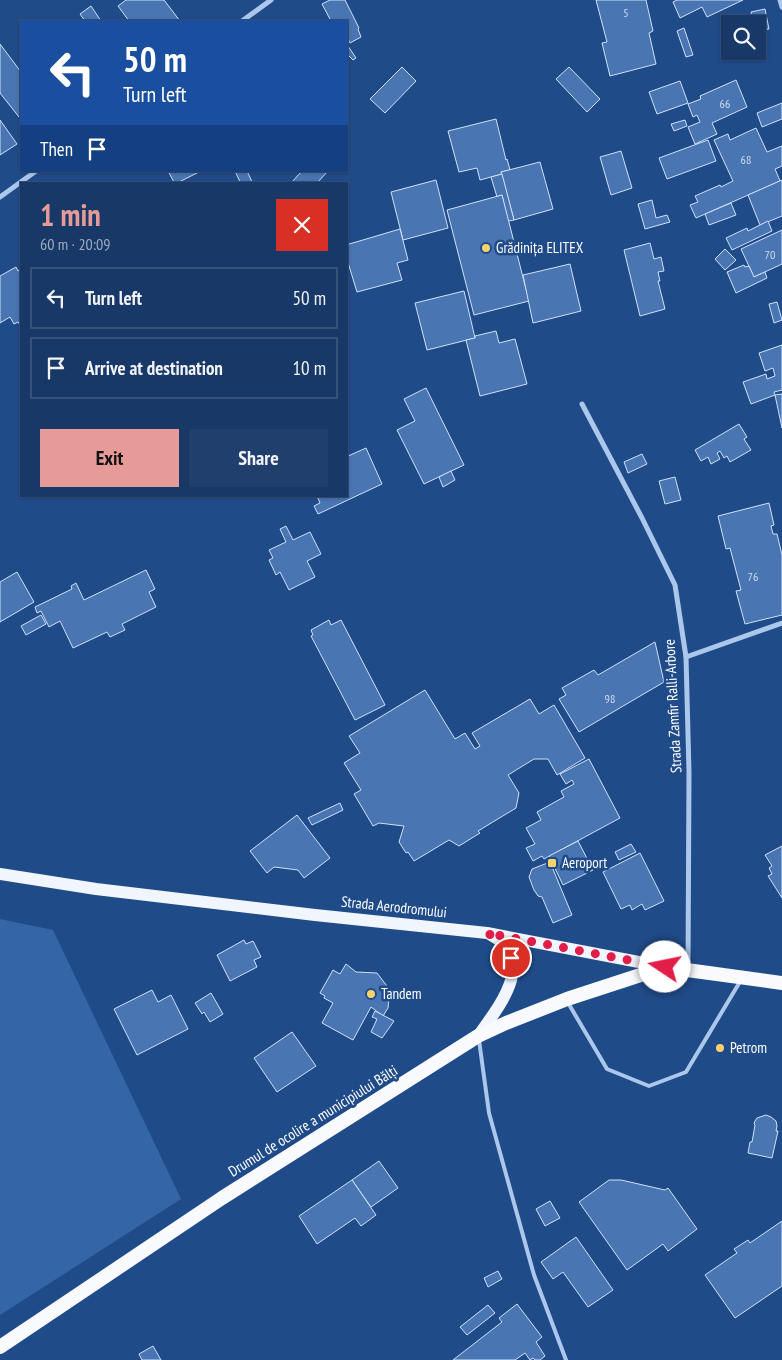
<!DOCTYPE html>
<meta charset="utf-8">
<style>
:root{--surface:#183867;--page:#213f6d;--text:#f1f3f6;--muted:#9facc0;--line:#36527b;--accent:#e69b98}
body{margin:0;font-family:"PT Sans Narrow",sans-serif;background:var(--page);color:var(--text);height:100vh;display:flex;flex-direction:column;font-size:19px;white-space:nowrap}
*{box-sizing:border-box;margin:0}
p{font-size:16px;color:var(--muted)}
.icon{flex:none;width:28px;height:28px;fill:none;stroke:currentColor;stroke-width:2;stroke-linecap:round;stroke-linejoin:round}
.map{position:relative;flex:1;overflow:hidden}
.details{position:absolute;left:20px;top:182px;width:328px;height:315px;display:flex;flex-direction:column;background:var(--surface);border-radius:0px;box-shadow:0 1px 4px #0004,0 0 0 1px var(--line)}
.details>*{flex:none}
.top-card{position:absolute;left:20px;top:20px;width:328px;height:152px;border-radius:0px;box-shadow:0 1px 4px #0004,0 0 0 1px var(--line);background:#1a4fa0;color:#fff;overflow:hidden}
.fabs{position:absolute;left:721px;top:15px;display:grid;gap:10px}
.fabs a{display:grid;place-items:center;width:45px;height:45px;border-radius:0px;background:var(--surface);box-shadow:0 1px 4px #0004,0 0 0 1px var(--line);font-size:25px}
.pin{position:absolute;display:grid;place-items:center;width:42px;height:42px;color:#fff;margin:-21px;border:2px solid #fff;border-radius:50%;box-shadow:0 1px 5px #0007}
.me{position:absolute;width:55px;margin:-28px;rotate:281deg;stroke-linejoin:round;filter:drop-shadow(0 0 4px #0008)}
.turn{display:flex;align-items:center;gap:18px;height:105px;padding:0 20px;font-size:22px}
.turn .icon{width:65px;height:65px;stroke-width:2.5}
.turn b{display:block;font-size:35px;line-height:42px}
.then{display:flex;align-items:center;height:48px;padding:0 20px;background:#0003;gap:10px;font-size:19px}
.round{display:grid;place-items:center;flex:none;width:52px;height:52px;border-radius:0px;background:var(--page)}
.headline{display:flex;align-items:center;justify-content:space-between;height:85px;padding:0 20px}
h1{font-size:30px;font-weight:800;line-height:38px;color:var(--accent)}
.button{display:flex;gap:10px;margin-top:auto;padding:10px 20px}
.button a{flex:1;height:58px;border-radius:0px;background:var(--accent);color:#111;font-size:20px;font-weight:800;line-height:58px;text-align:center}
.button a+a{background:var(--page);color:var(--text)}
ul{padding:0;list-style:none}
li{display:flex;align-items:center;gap:15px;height:62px;margin:0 10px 8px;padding:0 10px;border:2px solid var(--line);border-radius:0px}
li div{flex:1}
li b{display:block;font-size:19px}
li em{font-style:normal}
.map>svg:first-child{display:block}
</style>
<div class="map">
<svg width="782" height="1360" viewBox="0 0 782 1360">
<rect width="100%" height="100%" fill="#204b89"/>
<path fill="#3465a7" d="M0,919l53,11 128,269 -181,116z"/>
<g fill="#4975b2" stroke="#d0e1f8">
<path d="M126,0h38l16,21h-51l-11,-15z"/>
<path d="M330,0h15l14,28 -1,1 3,8 -11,6 -4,-8v-14h-15l-9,-17z"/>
<path d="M596,0h50l7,31 -4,2 7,31 -46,12 -8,-33 5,-1z"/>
<path d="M677,0h66l-36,17 -5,-10 -22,11 -7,-16z"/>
<path d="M91,6l10,15h-16l-5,-7z"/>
<path d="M765,9l4,20 -11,2v-7h-5l-2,-12z"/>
<path d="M684,28l9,27 -7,2 -9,-26z"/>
<path d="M0,44l21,28v43l-2,2 -19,-24z"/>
<path d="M348,46l8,12 -3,2 -4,-4 -3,2v-11z"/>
<path d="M402,67l14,14 -31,32 -15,-14z"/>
<path d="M569,67l31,32 -13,13 -31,-33z"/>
<path d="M736,80l11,27 -35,16 5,11 -22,10 -7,-17 12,-5 -3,-7 -4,2 -5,-13 13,-5 -1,-3z"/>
<path d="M680,81l8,22 -31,11 -8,-22z"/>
<path d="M782,103v16l-20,8 -5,-14z"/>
<path d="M496,119l10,41 1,-1 3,11 -9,2 1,2 -22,6 -3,-12 -18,4 -11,-41z"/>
<path d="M0,120l17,24 -17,11z"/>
<path d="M685,120l2,6 -13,5 -3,-7z"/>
<path d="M756,128l11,24 15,-6v20l-7,3 5,12 -84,37 -6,-13 8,-3 -3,-6 25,-11 1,2 12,-6 -19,-41 14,-6 2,6z"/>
<path d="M708,140l8,21 -49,18 -8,-21z"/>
<path d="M621,151l11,37 -21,7 -11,-38z"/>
<path d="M540,162l13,47 -39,11 -13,-48z"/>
<path d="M168,171h31v1l-24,12z"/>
<path d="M235,171h12l6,13h-12z"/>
<path d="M302,171h26l-12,13h-24l-1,-1z"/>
<path d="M502,174l12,46 -6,1 -6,-26 -5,2 -6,-20z"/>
<path d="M436,180l12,48 -45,12 -12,-48z"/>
<path d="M782,180v36l-22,9 -12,-30z"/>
<path d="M502,195l27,106 -55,14 -27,-105z"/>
<path d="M652,200l4,18 11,-3 3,7 -25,7 -7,-25z"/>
<path d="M731,203l5,12 -27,10 -4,-11z"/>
<path d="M768,221l4,10 -40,19 -6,-12 21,-10 1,3z"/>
<path d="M400,229l8,31 -11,3 5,17 -45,12 -11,-36v-11z"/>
<path d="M782,230v34l-28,13 -13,-28z"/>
<path d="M650,243l4,16 7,-2 3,14 -6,1 2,9h-2l7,28 -25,7 -16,-66z"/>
<path d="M725,249l11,11 -11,10 -10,-11z"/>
<path d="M570,264l11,47 -48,12 -10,-48z"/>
<path d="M744,265l1,2 4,-1 5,11 11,-5 2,6 -31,15 -9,-21z"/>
<path d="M16,267l2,4 3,-2v58l-3,-5 -4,2 -4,-7 -10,6v-47z"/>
<path d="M464,291l11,47 -48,12 -12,-47z"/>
<path d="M777,302l5,18 -8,3 -5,-19z"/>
<path d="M496,331l3,12 16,-4 12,45 -47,12 -14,-56 9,-2v-2z"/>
<path d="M782,345v45l-8,2 1,3 -24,9 -8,-22 23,-8 1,5 8,-3 -2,-8 -8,3 -6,-18z"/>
<path d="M426,388l38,77 -40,19 -27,-54 18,-9 -11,-22z"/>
<path d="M782,394v34l-7,-33z"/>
<path d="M739,424l8,13 -3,2 7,11 -21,12 -3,-6 -3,2 -4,-7 -3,2 3,6 -9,5 -3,-7 -7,4 -6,-11z"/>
<path d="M366,448l16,36 -64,30 -4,-8 6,-3 -3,-7h29v-39z"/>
<path d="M642,454l5,10 -19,9 -4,-11z"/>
<path d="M451,471l4,9 -12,7 -4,-10z"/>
<path d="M675,477l6,23 -16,4 -6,-23z"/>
<path d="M769,503l5,22 -3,1 2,8h4l5,21v60l-37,9 -9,-33 5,-1 -11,-42 -4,1 -8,-33z"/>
<path d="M286,526l7,14 17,-8 11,22 -14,7 8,16 -26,13 -9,-18 -4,3 -7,-15 4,-2 -4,-8 17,-8 -6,-13z"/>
<path d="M146,570l9,19 -6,3 7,15 -34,17 3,6 -15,7 -3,-5 -34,16 -13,-27 -11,6 -8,-16 -4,2 -2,-6 37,-18 -1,-3 5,-3 8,17z"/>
<path d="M17,572l17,30 -34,20v-40z"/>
<path d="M41,615l5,9 -20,11 -5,-9z"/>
<path d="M329,620l2,5 10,-5 44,85 -30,15 -44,-84 2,-1 -2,-5z"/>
<path d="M655,642l9,40 -85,50 -20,-33 7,-4 -4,-7 32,-18 4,5z"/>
<path d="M425,690l30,49 10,-6 10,16 5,-3 -8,-13 58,-34 9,15 15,-9 31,53 -28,17 -9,-16h-14l-26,16 11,18 -3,15 -38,23 2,2 -21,13 -10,-6 -35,21 -6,-9 -2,1 -7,-11 5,-16 -25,-3 -6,3 -19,-32 7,-4 -17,-27 16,-10 -11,-17z"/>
<path d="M589,759l31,59 -76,41 -2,-3 -9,5 -7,-13 9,-4 -9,-16 15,-8 -4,-8 27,-15 -3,-6 13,-7 -2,-4 -6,4 -6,-10z"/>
<path d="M340,803l3,7 -31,15 -4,-7z"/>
<path d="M297,815l33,43 -26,20 -6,-8 -24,-3 -7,6 -17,-22z"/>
<path d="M578,841l15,29 -30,15 -14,-29z"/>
<path d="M631,844l5,8 -17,8 -4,-8z"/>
<path d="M782,846v52l-14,-22 4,-2 -3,-6 3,-2 -7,-11z"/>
<path d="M640,853l24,48 -19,9 -3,-6 -10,6 -2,-5 -9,4 -18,-37z"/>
<path d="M550,862l22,53 -19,8 -11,-26 -4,-1 -4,-6 -5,-13 3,-8z"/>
<path d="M244,940l2,4 7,-3 8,16 -7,3 3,7 -27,14 -13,-26z"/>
<path d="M346,964l10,8 21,1 13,17 -2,18 -5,8 -12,-9 -18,33 -31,-17 11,-20 -9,-5 1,-2 -5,-3 13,-23 7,4z"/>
<path d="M152,990l6,12 13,-7 17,34 -51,26 -23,-46z"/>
<path d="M211,993l12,21 -13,8 -6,-10 -2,2 -7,-11z"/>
<path d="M375,1011l19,10 -12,17 -11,-6 6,-13 -5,-2z"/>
<path d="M292,1032l24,34 -39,26 -23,-34z"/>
<path d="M766,1115l5,2 5,4 1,5 -1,5h2l-6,27 -24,-5 2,-11h2l3,-17 -1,-1 1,-3 2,-3z"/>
<path d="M379,1161l19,27 -27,19 -19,-27z"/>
<path d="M352,1180l24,35 -15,11 -6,-8 -38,26 -18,-28z"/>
<path d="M609,1180h12l44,10 3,-2 29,41 -29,22 -5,-7 -36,26 -48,-68z"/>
<path d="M550,1201l10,17 -15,8 -9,-17z"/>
<path d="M782,1221v65l-47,32 -30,-43 32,-22 -3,-4 14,-9 2,3z"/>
<path d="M576,1237l37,53 -25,17 -25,-35 -10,7 -12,-17z"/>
<path d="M498,1271l4,8 -14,8 -4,-9z"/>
<path d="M517,1304l25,33 -6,5 9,14 -5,4h-5l-2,-2 -3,2 -5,-7 -10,7h-62l49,-38 -3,-4z"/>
<path d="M488,1305l7,8 -28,22 -7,-8z"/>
<path d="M153,1346l8,14h-19l-3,-6z"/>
</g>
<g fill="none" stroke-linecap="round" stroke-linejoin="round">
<g stroke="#abc7eb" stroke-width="4">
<path d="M567,1001l40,68 42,17 37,-14 55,-92"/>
<path d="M479,1040l10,73 45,162 32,85"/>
</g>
<g stroke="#abc7eb" stroke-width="5">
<path d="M780,0l2,7"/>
<path d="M242,21l29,-21"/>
<path d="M0,197l36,-26"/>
<path d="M582,404l60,114 33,67 11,72 3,115 -1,198"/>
<path d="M686,657l96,-34"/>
</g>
<g stroke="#f0f5fe" stroke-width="12">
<path d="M0,874l96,15 219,26 172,18 178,34"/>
<path d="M478,1036c20,-28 60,-76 13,-101"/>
</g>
<path stroke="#f8fafe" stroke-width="14" d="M0,1347l222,-149 256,-162 28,-13 61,-24 98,-32 117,16"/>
</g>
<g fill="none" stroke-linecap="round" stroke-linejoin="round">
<path stroke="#e11d48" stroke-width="9" stroke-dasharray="0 16.2" d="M511,958c-7,-14 -10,-18 -24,-25l178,34"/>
</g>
<g fill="#f8d36c" stroke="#204b89" stroke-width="2">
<circle cx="486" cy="248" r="5"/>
<rect x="547" y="858" width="10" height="10" rx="2.5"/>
<circle cx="371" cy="994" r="5"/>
<circle cx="720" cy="1048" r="5"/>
</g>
<g text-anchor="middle" stroke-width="5" stroke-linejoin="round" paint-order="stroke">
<g font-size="12" fill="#d2dcec">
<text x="626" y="17">5</text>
<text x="725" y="108">66</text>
<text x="746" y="164">68</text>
<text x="770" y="259">70</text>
<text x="753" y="581">76</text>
<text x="610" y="703">98</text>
</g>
<g font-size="15" fill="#fff" stroke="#204b89" text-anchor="start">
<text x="496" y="253">Grădinița ELITEX</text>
<text x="562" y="868">Aeroport</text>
<text x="381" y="999">Tandem</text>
<text x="730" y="1053">Petrom</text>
</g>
<g font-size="15" fill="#fff" stroke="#204b89">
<text transform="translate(673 706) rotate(-93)" y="5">Strada Zamfir Ralli-Arbore</text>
<text transform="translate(394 907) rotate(6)" y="5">Strada Aerodromului</text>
<text transform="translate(313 1121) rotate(-32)" y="5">Drumul de ocolire a municipiului Bălți</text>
</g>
</g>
</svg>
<div class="fabs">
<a><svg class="icon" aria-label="search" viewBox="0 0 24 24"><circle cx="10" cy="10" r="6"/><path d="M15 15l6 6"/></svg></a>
</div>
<div class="pin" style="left:511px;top:958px;background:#d93025"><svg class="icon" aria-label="arrive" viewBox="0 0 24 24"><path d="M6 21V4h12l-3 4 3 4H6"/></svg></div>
<svg class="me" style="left:665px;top:967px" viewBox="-20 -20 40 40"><circle r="19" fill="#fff"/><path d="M0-13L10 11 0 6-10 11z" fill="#e11d48"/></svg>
<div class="top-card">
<div class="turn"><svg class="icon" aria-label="left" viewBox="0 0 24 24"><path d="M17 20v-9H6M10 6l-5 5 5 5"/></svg><div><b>50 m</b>Turn left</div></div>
<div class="then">Then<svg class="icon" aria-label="arrive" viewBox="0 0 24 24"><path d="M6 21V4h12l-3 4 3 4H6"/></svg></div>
</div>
<section class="details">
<div class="headline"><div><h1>1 min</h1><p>60 m · 20:09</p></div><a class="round" style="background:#d93025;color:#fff"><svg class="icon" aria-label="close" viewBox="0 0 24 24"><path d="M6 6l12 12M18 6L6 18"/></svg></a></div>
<ul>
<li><svg class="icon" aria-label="left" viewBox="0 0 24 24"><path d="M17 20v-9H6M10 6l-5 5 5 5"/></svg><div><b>Turn left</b></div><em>50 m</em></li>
<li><svg class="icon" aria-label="arrive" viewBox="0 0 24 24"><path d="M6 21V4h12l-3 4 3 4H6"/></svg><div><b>Arrive at destination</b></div><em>10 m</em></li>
</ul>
<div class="button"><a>Exit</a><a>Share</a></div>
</section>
</div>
